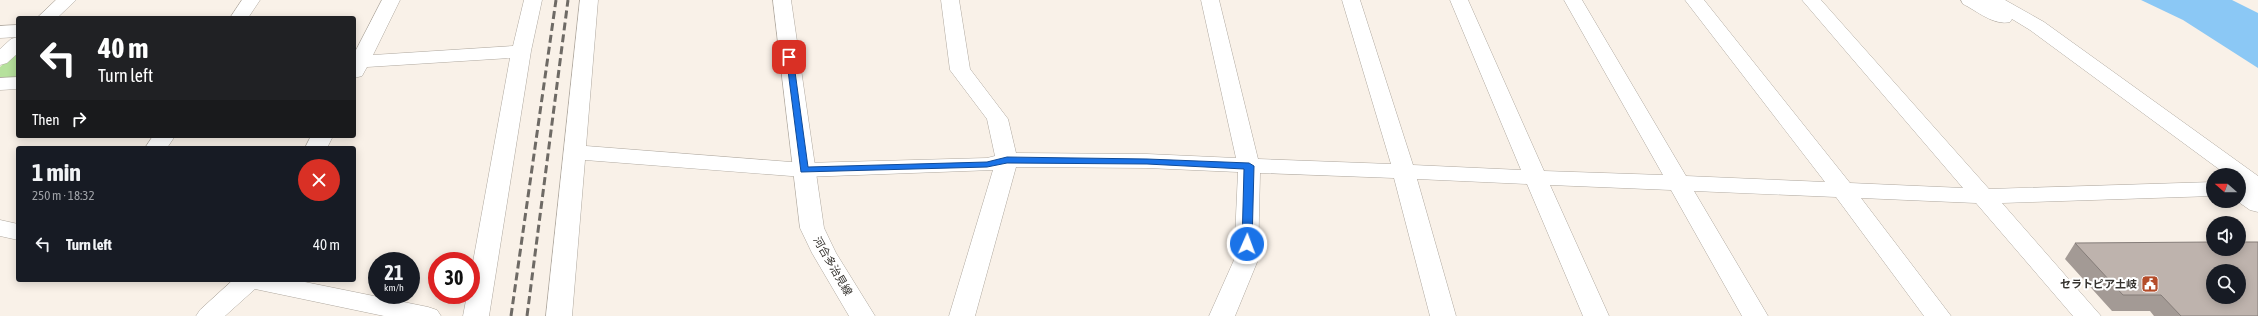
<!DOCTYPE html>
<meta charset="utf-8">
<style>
:root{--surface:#171b24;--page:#242831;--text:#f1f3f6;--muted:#9ea1a6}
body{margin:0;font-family:"Asap Condensed","Noto Sans JP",sans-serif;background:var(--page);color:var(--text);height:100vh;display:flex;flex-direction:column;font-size:15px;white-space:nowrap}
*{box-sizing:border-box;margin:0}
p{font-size:13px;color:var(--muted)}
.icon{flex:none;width:22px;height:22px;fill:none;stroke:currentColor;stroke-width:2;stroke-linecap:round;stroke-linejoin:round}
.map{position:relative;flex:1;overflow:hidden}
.drawer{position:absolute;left:16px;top:146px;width:340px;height:136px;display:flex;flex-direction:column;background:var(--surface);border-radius:4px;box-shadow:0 2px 10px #0003}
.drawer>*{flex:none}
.hud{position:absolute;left:16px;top:16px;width:340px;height:122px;border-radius:4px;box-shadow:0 2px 10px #0003;background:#202124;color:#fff;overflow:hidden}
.needle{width:26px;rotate:290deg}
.tools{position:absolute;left:2206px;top:168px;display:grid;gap:8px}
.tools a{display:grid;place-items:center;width:40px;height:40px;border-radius:50%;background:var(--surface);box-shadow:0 2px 10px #0003;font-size:20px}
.speed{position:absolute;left:368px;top:252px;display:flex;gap:8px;font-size:20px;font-weight:700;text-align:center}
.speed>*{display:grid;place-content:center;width:52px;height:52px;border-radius:50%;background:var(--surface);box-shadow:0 2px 10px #0003;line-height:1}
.speed small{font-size:10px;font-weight:400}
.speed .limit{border:6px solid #d22;background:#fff;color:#111}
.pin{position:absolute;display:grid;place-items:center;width:34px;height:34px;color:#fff;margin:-17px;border-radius:8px;box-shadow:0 2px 6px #0006}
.me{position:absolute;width:44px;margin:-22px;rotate:2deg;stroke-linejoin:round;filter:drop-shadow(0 0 3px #0008)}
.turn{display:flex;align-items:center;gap:14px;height:84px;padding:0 16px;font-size:18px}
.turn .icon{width:52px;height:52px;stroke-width:2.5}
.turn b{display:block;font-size:28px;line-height:34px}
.then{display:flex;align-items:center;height:38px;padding:0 16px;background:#0003;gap:8px;font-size:15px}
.round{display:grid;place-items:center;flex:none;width:42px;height:42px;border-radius:21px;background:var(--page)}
.headline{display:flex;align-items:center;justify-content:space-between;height:68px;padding:0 16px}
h1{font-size:24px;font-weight:700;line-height:30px}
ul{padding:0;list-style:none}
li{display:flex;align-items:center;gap:12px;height:60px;padding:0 16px}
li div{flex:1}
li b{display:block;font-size:15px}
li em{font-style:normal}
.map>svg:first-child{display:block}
</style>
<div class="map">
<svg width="2258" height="316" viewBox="0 0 2258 316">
<rect width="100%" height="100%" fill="#f9f1e8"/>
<path fill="#b6e19c" d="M18,50v29l-18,1v-13z"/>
<path fill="#8bc8f5" d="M2141,0h91l26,13v55l-75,-48z"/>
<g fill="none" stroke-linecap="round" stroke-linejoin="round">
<g stroke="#afa89f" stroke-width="1">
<g id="street">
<path d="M56,0h20l-19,18h-20z"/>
<path d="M242,0h18l-12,18h-18z"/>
<path d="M382,0h18l-27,55 140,-9 11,-46h18l-11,51 -42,265h-26l4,-21h4v-22l39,-215 -143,9 -5,9 -8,2v-24z"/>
<path d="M580,0h18l-12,146 218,17 183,-5 8,-2 -8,-37 -37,-49 -9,-70h18l11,69 38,50 8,34 131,1 89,4 -35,-158h18l39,159 133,5 -49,-164h18l53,165 108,5 -71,-170h18l76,171 119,4 -99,-175h18l104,176 139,6 -140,-182h19l146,183 113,5 -161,-188h19l168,189 224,-7v14l-211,7 99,113h-28l-97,-113 -115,-5 90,118h-27l-88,-119 -142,-6 74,125h-26l-71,-126 -121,-5 59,131h-26l-56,-132 -110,-5 39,137h-26l-36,-138 -134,-5 -2,87 -23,56h-26l25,-56 4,-88 -91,-4 -131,-1 -41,149h-26l44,-146 -189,7 -219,-17 -13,156h-26z"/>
<path d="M1961,0h44l39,22 214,154v36l-8,-2 -13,-9h2v-16h2l-2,-10h-12l-197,-145 -18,-11 -2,3c-16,4 -33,-11 -47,-18z"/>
<path d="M18,25v12l-18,1v-12z"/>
<path d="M18,37v16l-11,10 -7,2v-16l11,-10z"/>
<path d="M18,77v12l-18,1v-12z"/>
<path d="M153,136h22l-8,12h-22z"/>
<path d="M311,136h22l-6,12h-22z"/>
<path d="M0,220l18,4v16l-18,-4z"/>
<path d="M233,280h62l133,27 9,3 4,6h-57l-129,-27 -30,27h-29l4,-6z"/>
</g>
</g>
<g stroke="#afa89f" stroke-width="1">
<path id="secondary" d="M773,0h18l33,228 12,25 39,63h-26l-37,-63 -12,-25z"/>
</g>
<use href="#street" fill="#fff" fill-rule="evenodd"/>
<use href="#secondary" fill="#fff" fill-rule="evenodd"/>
<g stroke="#6e6a65" stroke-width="3" stroke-dasharray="8 4" stroke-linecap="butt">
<path d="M511,316l45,-316"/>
<path d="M527,316l41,-316"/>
</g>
</g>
<path fill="#a39a95" d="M2075,243l183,73h-104l-4,-5h-38l-47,-52z"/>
<path fill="#beb3ad" stroke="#857d79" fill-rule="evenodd" d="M2213,242v7h26v-7h19v74h-77l-20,-21h-38l-48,-52zM2213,271h26v26h-26z"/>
<path fill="#1a73e8" stroke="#114b97" d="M786,55l7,2 15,110 179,-5 20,-5 140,2 102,4 5,3 -2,78 -5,3 -5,-3 2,-75 -97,-5 -140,-1 -20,4 -186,5z"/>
<defs>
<g id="civic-square" transform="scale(0.9)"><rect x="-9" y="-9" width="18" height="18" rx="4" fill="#b44c29" stroke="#fff"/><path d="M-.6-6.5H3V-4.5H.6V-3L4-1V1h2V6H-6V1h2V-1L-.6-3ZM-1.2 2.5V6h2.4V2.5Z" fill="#fff"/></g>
</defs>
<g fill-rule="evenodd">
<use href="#civic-square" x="2150" y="284"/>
</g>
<g text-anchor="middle" stroke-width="4" stroke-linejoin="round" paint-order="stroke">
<g font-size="11" fill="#36332f" stroke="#fff">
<text transform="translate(833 266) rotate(60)" y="4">河合多治見線</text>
</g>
<g font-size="11" font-weight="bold" fill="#36332f" stroke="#fff" text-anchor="end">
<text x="2137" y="288">セラトピア土岐</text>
</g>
</g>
</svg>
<div class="tools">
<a><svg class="needle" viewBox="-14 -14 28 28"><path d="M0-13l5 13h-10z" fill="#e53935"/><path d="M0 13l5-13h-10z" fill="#9ea1a6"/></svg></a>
<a><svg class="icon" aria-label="sound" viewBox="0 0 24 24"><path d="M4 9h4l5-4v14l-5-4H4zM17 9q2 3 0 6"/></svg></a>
<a><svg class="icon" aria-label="search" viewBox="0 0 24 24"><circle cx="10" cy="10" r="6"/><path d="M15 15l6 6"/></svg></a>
</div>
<div class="speed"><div>21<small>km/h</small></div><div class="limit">30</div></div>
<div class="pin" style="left:789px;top:57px;background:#d93025"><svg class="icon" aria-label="arrive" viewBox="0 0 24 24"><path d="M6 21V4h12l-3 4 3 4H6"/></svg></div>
<svg class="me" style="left:1247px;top:244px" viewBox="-20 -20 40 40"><circle r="17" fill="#1a73e8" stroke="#fff" stroke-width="3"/><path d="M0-11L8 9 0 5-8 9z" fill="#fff"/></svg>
<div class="hud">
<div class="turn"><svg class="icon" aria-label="left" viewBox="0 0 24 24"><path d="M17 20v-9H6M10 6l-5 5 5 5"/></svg><div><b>40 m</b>Turn left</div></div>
<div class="then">Then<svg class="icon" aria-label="right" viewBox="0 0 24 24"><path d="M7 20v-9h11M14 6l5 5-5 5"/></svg></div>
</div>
<section class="drawer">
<div class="headline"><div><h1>1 min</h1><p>250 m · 18:32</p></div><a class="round" style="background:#d93025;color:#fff"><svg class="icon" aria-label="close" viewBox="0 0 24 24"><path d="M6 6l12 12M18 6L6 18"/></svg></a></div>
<ul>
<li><svg class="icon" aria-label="left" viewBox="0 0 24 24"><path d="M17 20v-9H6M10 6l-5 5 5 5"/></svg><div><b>Turn left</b></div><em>40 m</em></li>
</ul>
</section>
</div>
